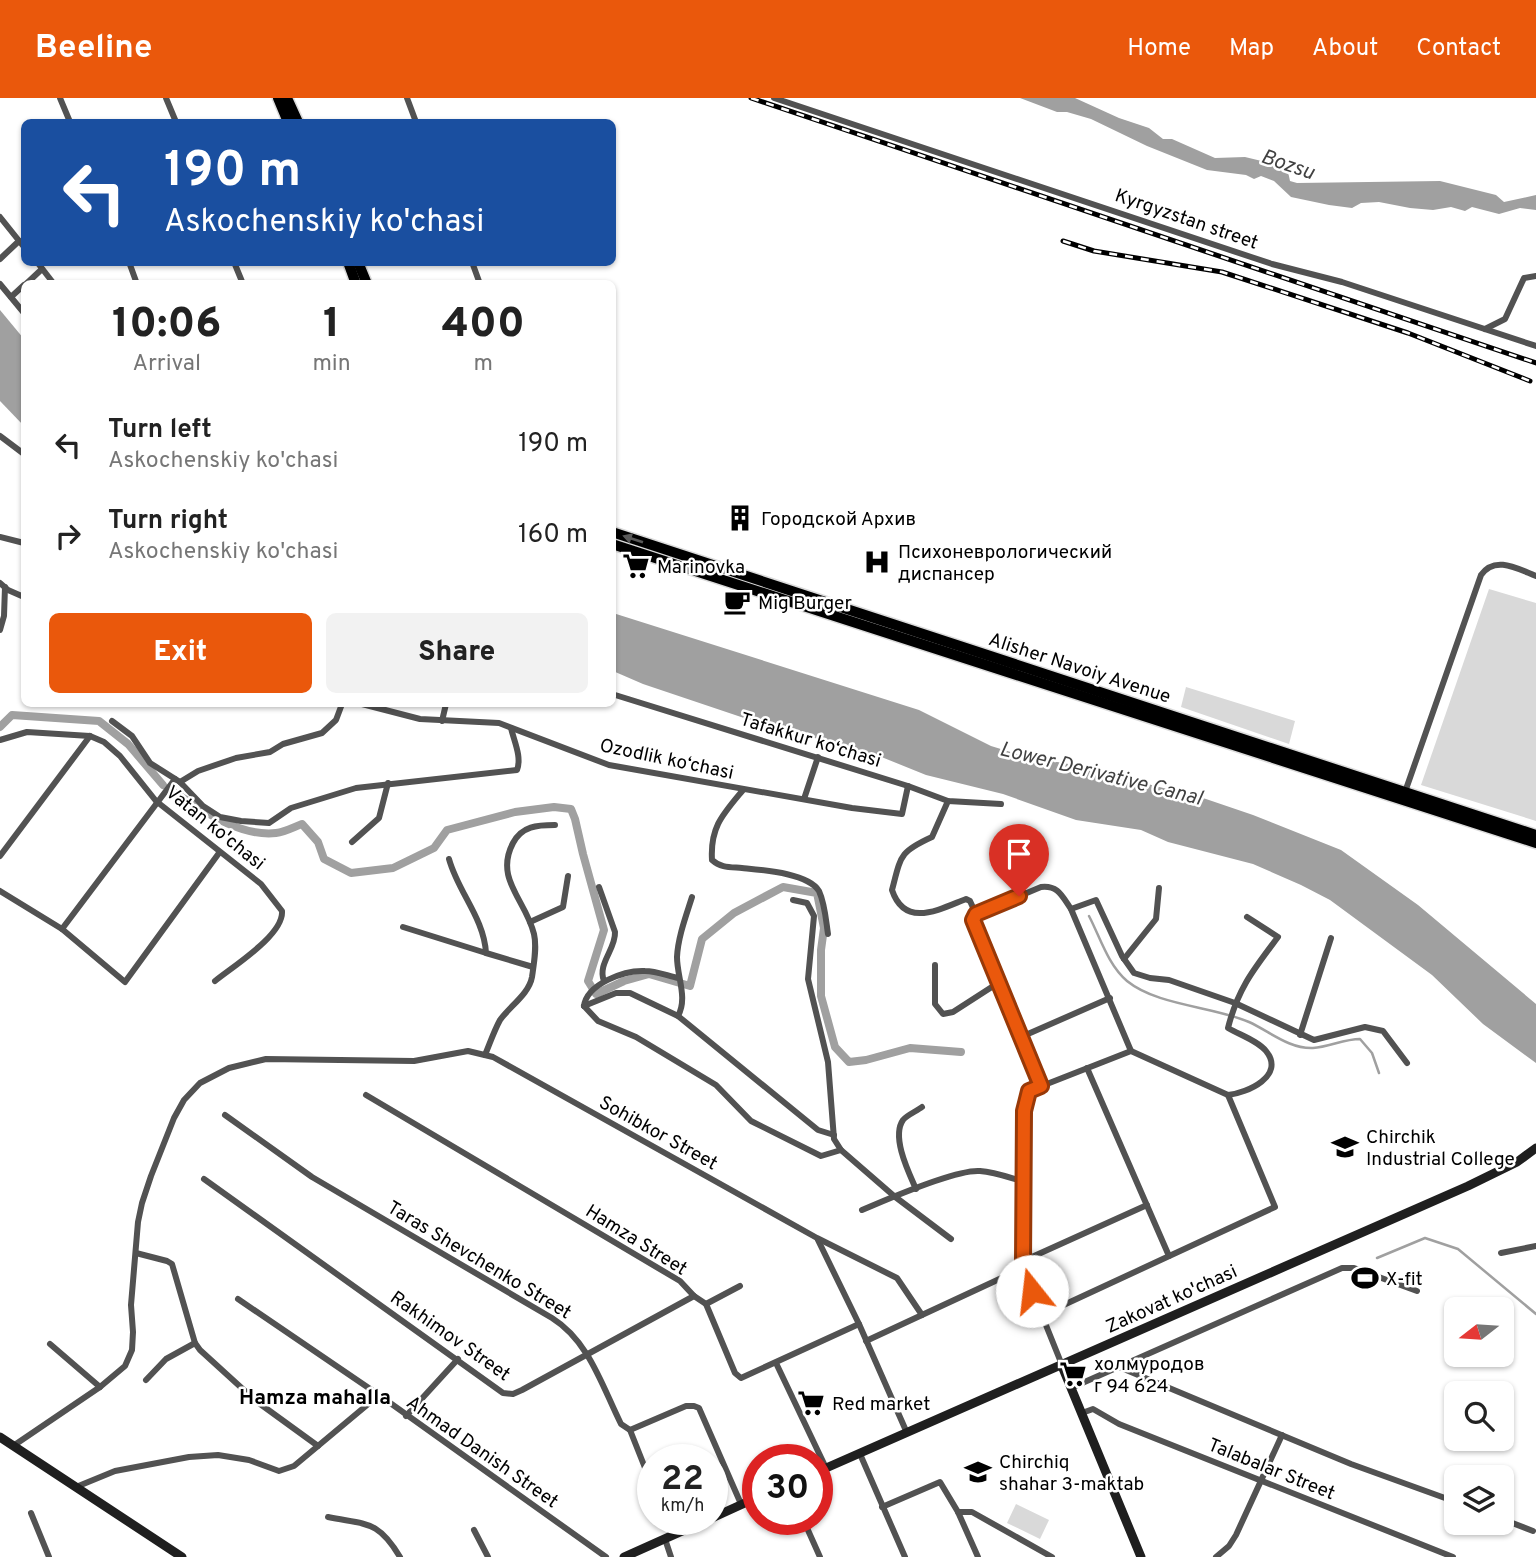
<!DOCTYPE html>
<meta charset="utf-8">
<style>
:root{--surface:#fff;--page:#f2f2f2;--text:#222;--muted:#767676;--accent:#ea580c}
body{margin:0;font-family:Overpass,sans-serif;background:var(--page);color:var(--text);height:100vh;display:flex;flex-direction:column;font-size:26px;white-space:nowrap}
*{box-sizing:border-box;margin:0}
p{font-size:23px;color:var(--muted)}
.icon{flex:none;width:38px;height:38px;fill:none;stroke:currentColor;stroke-width:2;stroke-linecap:round;stroke-linejoin:round}
.map{position:relative;flex:1;overflow:hidden}
.side{position:absolute;left:21px;top:182px;width:595px;height:427px;display:flex;flex-direction:column;background:var(--surface);border-radius:10px;box-shadow:0 2px 5px #0004}
.side>*{flex:none}
.hud{position:absolute;left:21px;top:21px;width:595px;height:147px;border-radius:10px;box-shadow:0 2px 5px #0004;background:#1a4fa0;color:#fff;overflow:hidden}
.needle{width:46px;rotate:253deg}
.controls{position:absolute;left:1444px;top:1199px;display:grid;gap:14px}
.controls a{display:grid;place-items:center;width:70px;height:70px;border-radius:10px;background:var(--surface);box-shadow:0 2px 5px #0004;font-size:35px}
.speed{position:absolute;left:637px;top:1346px;display:flex;gap:14px;font-size:35px;font-weight:700;text-align:center}
.speed>*{display:grid;place-content:center;width:91px;height:91px;border-radius:50%;background:var(--surface);box-shadow:0 2px 5px #0004;line-height:1}
.speed small{font-size:18px;font-weight:400}
.speed .limit{border:10px solid #d22;background:#fff;color:#111}
.pin{position:absolute;display:grid;place-items:center;width:60px;height:60px;color:#fff;margin:-72px -30px;border-radius:50% 50% 50% 0;rotate:-45deg;box-shadow:0 0 7px #0007}
.pin .icon{rotate:45deg}
.me{position:absolute;width:77px;margin:-38px;rotate:344deg;stroke-linejoin:round;filter:drop-shadow(0 0 5px #0008)}
.turn{display:flex;align-items:center;gap:24px;height:147px;padding:0 28px;font-size:32px}
.turn .icon{width:91px;height:91px;stroke-width:2.5}
.turn b{display:block;font-size:49px;line-height:60px}
.eta{display:flex;justify-content:space-evenly;align-items:center;height:119px;text-align:center}
.eta b{font-size:42px;font-weight:800;line-height:49px}
.primary-button{display:flex;gap:14px;margin-top:auto;padding:14px 28px}
.primary-button a{flex:1;height:80px;border-radius:10px;background:var(--accent);color:#fff;font-size:28px;font-weight:800;line-height:80px;text-align:center}
.primary-button a+a{background:var(--page);color:var(--text)}
ul{padding:0;list-style:none}
li{display:flex;align-items:center;gap:21px;height:91px;padding:0 28px}
li div{flex:1}
li b{display:block;font-size:26px}
li em{font-style:normal}
header{display:flex;align-items:center;gap:42px;box-sizing:border-box;height:98px;padding:0 35px;background:var(--accent);color:#fff}
header strong{font-size:33px}
nav{display:flex;gap:38px;margin-inline-start:auto;font-size:24px}
.map>svg:first-child{display:block}
</style>
<header>
<strong>Beeline</strong>
<nav><a>Home</a><a>Map</a><a>About</a><a>Contact</a></nav>
</header>
<div class="map">
<svg width="1536" height="1459" viewBox="0 0 1536 1459">
<rect width="100%" height="100%" fill="#fff"/>
<g fill="#d9d9d9">
<path d="M1489,491l47,14v218l-115,-36z"/>
<path d="M1186,589l109,34 -6,23 -108,-37z"/>
<path d="M1016,1406l33,16 -9,19 -33,-16z"/>
</g>
<g fill="#a0a0a0">
<path d="M1020,0h55l44,20 30,10 14,11h9l43,19 30,-1 42,10 3,14 7,2 143,-2 56,14 8,7 32,-7v15l-16,-2 -21,6 -27,-7 -7,4 -14,-4 -18,3 -23,-2 -31,-6 -18,1 -9,5 -23,-3 -38,-8 -17,-16 -13,-5 -7,3 -8,-4 -39,-5 -60,-24 -56,-27 -24,-7h-10z"/>
<path d="M0,212l24,29v87l-24,-25z"/>
<path d="M613,515l306,97 72,36 33,10 50,9 132,34 47,16 88,35 77,55 118,99v59l-53,-39 -51,-49 -102,-75 -29,-15 -48,-21 -85,-22 -27,-12 -65,-10 -73,-26 -77,-19 -47,-19 -132,-37 -104,-35 -30,-13z"/>
</g>
<g fill="none" stroke-linecap="round" stroke-linejoin="round">
<g stroke="#a0a0a0" stroke-width="2.5">
<path d="M1089,818c11,21 19,49 38,65 31,25 85,25 122,41 20,9 40,27 64,26 16,-1 31,-9 47,-9l12,14 7,20"/>
<path d="M1377,1160l48,-20 33,11 78,65"/>
</g>
<g stroke="#a0a0a0" stroke-width="8">
<path d="M0,629l12,-12 87,6 29,23 35,41"/>
<path d="M172,693c30,19 67,46 104,42 9,-1 18,-6 26,-9l16,18 6,17 27,14 42,-5 41,-20 13,-18 68,-18 39,-5 17,2 4,10 8,35 21,76 -16,51 8,13 28,-13 25,-7 41,12 12,-47 32,-26 49,-26 34,6 7,35 -3,22v46l14,51 14,15 17,-2 44,-12 51,4"/>
</g>
<g stroke="#dbdbdb" stroke-width="13">
<g id="primary">
<path d="M278,0l10,24"/>
<path d="M287,0l11,24"/>
<path d="M348,164l8,22"/>
<path d="M358,164l9,22"/>
<path d="M612,434l924,303"/>
<path d="M612,446l924,299"/>
</g>
</g>
<g stroke="#525252" stroke-width="6">
<path d="M60,0l10,24"/>
<path d="M166,0l10,24"/>
<path d="M407,0l9,24"/>
<path d="M774,0l498,166 70,18 194,64"/>
<path d="M0,119l24,30"/>
<path d="M0,161l19,-18"/>
<path d="M37,164l17,22"/>
<path d="M129,164l8,22"/>
<path d="M234,164l9,22"/>
<path d="M472,164l8,22"/>
<path d="M0,186l24,29"/>
<path d="M26,186l16,-15"/>
<path d="M11,199l13,-12"/>
<path d="M1485,231l20,-10 19,-41 12,-2"/>
<path d="M0,338l24,18"/>
<path d="M0,439l24,6"/>
<path d="M0,485l8,7 16,7"/>
<path d="M0,532l4,-14 1,-29"/>
<path d="M612,596l296,92 40,15 53,3"/>
<path d="M362,606l58,15 79,4 110,42 243,43 50,6 6,-28"/>
<path d="M112,623l20,15 18,27 30,19 23,24 17,11 21,4 28,2 22,-15 65,-20 161,-18c5,-13 -3,-29 -6,-42"/>
<path d="M442,623l4,-17"/>
<path d="M0,642l27,-8 63,4 14,6 16,14 36,45 105,83 21,27c2,24 -50,56 -67,70"/>
<path d="M180,684l18,-11 38,-13 34,-6 13,-8 39,-11 14,-13 6,-16"/>
<path d="M743,692c-20,24 -33,37 -31,70 9,8 18,7 30,8 20,2 66,5 77,23 6,13 7,30 9,43"/>
<path d="M1405,694l76,-217c14,-20 37,-6 55,1"/>
<path d="M804,701l14,-42"/>
<path d="M948,703l-16,36c-33,15 -31,19 -40,53 13,39 48,19 74,9l4,2 6,13"/>
<path d="M352,744l27,-24 9,-35"/>
<path d="M0,758l90,-120"/>
<path d="M449,761c9,33 35,59 37,94l47,14"/>
<path d="M599,789l16,45c1,17 -18,32 -11,49"/>
<path d="M0,793l62,38 63,53 94,-129"/>
<path d="M793,802l14,3 7,13 -6,63 20,83 6,77 7,11 53,46 57,43"/>
<path d="M1071,811l25,-9 26,56 12,17 16,5 19,2 66,23 79,37 51,-13 18,4 24,32"/>
<path d="M530,824l33,-15 5,-31"/>
<path d="M403,829l83,26"/>
<path d="M62,831l113,-150"/>
<path d="M1124,861l32,-40 3,-31"/>
<path d="M935,867v39l8,10 10,-2 45,-29"/>
<path d="M584,908l14,15 38,16 80,48 35,36 70,35 20,-6"/>
<path d="M584,908l32,-13h14l48,23 140,114 16,5"/>
<path d="M584,908c3,-22 40,-36 61,-35 11,0 23,5 33,7"/>
<path d="M678,918c10,-18 -1,-39 -1,-59 1,-20 9,-41 15,-60"/>
<path d="M1300,937l31,-97"/>
<path d="M1021,939l89,-39"/>
<path d="M485,957c5,-12 9,-24 15,-35 10,-14 29,-26 32,-43 2,-14 5,-30 2,-43 -8,-34 -40,-55 -21,-91 9,-17 24,-18 42,-18"/>
<path d="M1087,970l82,188"/>
<path d="M1041,988l-68,-166 3,-6 65,-27c17,-2 21,9 30,22l60,142"/>
<path d="M366,997l314,186 14,15 12,8 29,69 6,5 118,-54"/>
<path d="M225,1017l87,62 240,141c37,23 50,68 69,106l9,6 23,58"/>
<path d="M204,1081l299,214 10,1 9,-4 172,-94"/>
<path d="M916,1091c-7,-16 -25,-52 -13,-69 4,-5 14,-9 19,-13"/>
<path d="M862,1112c23,-10 95,-41 118,-39 14,1 28,6 42,10"/>
<path d="M818,1142l41,84 48,109"/>
<path d="M136,1155l31,8 5,3 23,79 5,7 56,51 62,45"/>
<path d="M1501,1155l35,-7"/>
<path d="M1023,1163l124,-56"/>
<path d="M238,1201l141,96 227,162"/>
<path d="M706,1206l34,-18"/>
<path d="M1042,1217l233,-108 -47,-112"/>
<path d="M866,1243l157,-73"/>
<path d="M50,1246l50,43"/>
<path d="M776,1265l50,105"/>
<path d="M1062,1267l-39,-97 -1,-87 2,-70 5,-20 102,-40 97,44c19,-2 58,-19 38,-44 -8,-10 -26,-16 -38,-23 10,-40 26,-59 50,-91l-31,-20"/>
<path d="M1119,1269l232,97 105,38"/>
<path d="M146,1282l20,-21 29,-16"/>
<path d="M1071,1290l271,-120h12l63,23"/>
<path d="M1082,1315l11,-4 26,15 334,133"/>
<path d="M406,1318l52,-57"/>
<path d="M630,1332l56,-24h8l5,2 42,96"/>
<path d="M13,1348l87,-59 25,-21 7,-16 1,-18 -2,-27 7,-83 4,-19 9,-27 23,-58 10,-18 16,-17 29,-15 37,-9 148,2 54,-10 25,6 324,181 80,40 25,37"/>
<path d="M860,1356l45,103"/>
<path d="M76,1389l39,-16 74,-14 29,-2 31,5 30,11 15,-5 85,-71"/>
<path d="M882,1409l58,-25 18,30 20,45"/>
<path d="M958,1414h14l80,45"/>
<path d="M31,1415l18,44"/>
<path d="M328,1419c39,8 50,3 72,40"/>
<path d="M803,1421l17,38"/>
<path d="M1502,1421l31,12"/>
<path d="M474,1432l14,27"/>
<path d="M665,1441l6,18"/>
<path d="M1216,1459l13,-11 7,-11 46,-100"/>
</g>
<g stroke="#1f1f1f" stroke-width="9">
<path d="M1062,1268l79,191"/>
<path d="M0,1339l182,120"/>
<path d="M817,1374l651,-286 49,-24 19,-14"/>
<path d="M712,1420l46,-21"/>
<path d="M624,1459l85,-38"/>
</g>
<use href="#primary" stroke="#000" stroke-width="10"/>
<g stroke="#000" stroke-width="5">
<g id="rail">
<path d="M751,0l785,265"/>
<path d="M1063,143l31,10 128,21 186,61 122,48"/>
</g>
</g>
<use href="#rail" stroke="#fff" stroke-width="2.5" stroke-dasharray="8" stroke-linecap="butt"/>
</g>
<defs><path id="oneway-solid" d="M-6-.8H1V-3.2L6.5 0L1 3.2V.8H-6Z" transform="scale(1.75)"/></defs>
<use fill="#595959" href="#oneway-solid" transform="translate(633 441) rotate(-162)"/>
<g fill="none" stroke-linecap="round" stroke-linejoin="round">
<g stroke="#983908" stroke-width="18">
<path id="route" d="M1019,798l-43,18 -3,6 68,166 -12,5 -5,20 -1,150v7l9,23"/>
</g>
<use href="#route" stroke="#ea580c" stroke-width="12"/>
</g>
<defs>
<g id="building-bare" transform="scale(2.1)"><path d="M-4-6H4V6H1V3H-1V6H-4ZM-2.5-4.3h1.7v1.8h-1.7ZM.8-4.3h1.7v1.8H.8ZM-2.5-1h1.7V.8h-1.7ZM.8-1h1.7V.8H.8Z" fill="#000" stroke="#fff" stroke-width="2.5" paint-order="stroke"/></g>
<g id="hospital-bare" transform="scale(2.1)"><path d="M-5-5h3v3.5h4V-5h3V5h-3V1.5h-4V5h-3Z" fill="#000" stroke="#fff" stroke-width="2.5" paint-order="stroke"/></g>
<g id="supermarket-bare" transform="scale(2.1)"><path d="M-6-5.5h2.5l.6 2H6L4.5 2H-2.5L-4.4-4H-6ZM-1.5 3.2a1.3 1.3 0 1 0 .1 0ZM3 3.2a1.3 1.3 0 1 0 .1 0Z" fill="#000" stroke="#fff" stroke-width="2.5" paint-order="stroke"/></g>
<g id="cafe-bare" transform="scale(2.1)"><path d="M-5.5-4.5H6V0H3Q3 3.5 0 3.5H-2.5Q-5.5 3.5-5.5 0ZM3-3.2v2h1.7v-2ZM-6 4.5H4V6H-6Z" fill="#000" stroke="#fff" stroke-width="2.5" paint-order="stroke"/></g>
<g id="university-bare" transform="scale(2.1)"><path d="M0-5L7-2L0 1L-7-2ZM-4 1L0 2.5L4 1V4Q0 6-4 4Z" fill="#000" stroke="#fff" stroke-width="2.5" paint-order="stroke"/></g>
<g id="stadium-bare" transform="scale(2.1)"><path d="M0-5a6.5 5 0 1 0 0 10a6.5 5 0 1 0 0-10ZM-3.5-1.8h7v3.6h-7Z" fill="#000" stroke="#fff" stroke-width="2.5" paint-order="stroke"/></g>
<g id="school-bare" transform="scale(2.1)"><path d="M0-5L7-2L0 1L-7-2ZM-4 1L0 2.5L4 1V4Q0 6-4 4Z" fill="#000" stroke="#fff" stroke-width="2.5" paint-order="stroke"/></g>
</defs>
<g fill-rule="evenodd">
<use href="#building-bare" x="740" y="420"/>
<use href="#hospital-bare" x="877" y="464"/>
<use href="#supermarket-bare" x="636" y="468"/>
<use href="#cafe-bare" x="737" y="504"/>
<use href="#university-bare" x="1345" y="1049"/>
<use href="#stadium-bare" x="1365" y="1180"/>
<use href="#supermarket-bare" x="1073" y="1276"/>
<use href="#supermarket-bare" x="811" y="1305"/>
<use href="#school-bare" x="978" y="1374"/>
</g>
<g text-anchor="middle" stroke-width="5" stroke-linejoin="round" paint-order="stroke">
<g font-size="19" fill="#000" stroke="#fff">
<text transform="translate(1187 120) rotate(19)" y="7">Kyrgyzstan street</text>
<text transform="translate(1080 569) rotate(18)" y="7">Alisher Navoiy Avenue</text>
<text transform="translate(811 641) rotate(17)" y="7">Tafakkur ko‘chasi</text>
<text transform="translate(667 660) rotate(12)" y="7">Ozodlik ko‘chasi</text>
<text transform="translate(216 729) rotate(39)" y="7">Vatan ko'chasi</text>
<text transform="translate(659 1034) rotate(29)" y="7">Sohibkor Street</text>
<text transform="translate(637 1141) rotate(32)" y="7">Hamza Street</text>
<text transform="translate(480 1161) rotate(31)" y="7">Taras Shevchenko Street</text>
<text transform="translate(1171 1200) rotate(-24)" y="7">Zakovat ko'chasi</text>
<text transform="translate(451 1237) rotate(35)" y="7">Rakhimov Street</text>
<text transform="translate(483 1353) rotate(35)" y="7">Ahmad Danish Street</text>
<text transform="translate(1272 1370) rotate(22)" y="7">Talabalar Street</text>
</g>
<g font-size="19" fill="#000" stroke="#fff" text-anchor="start">
<text x="761" y="427">Городской Архив</text>
<text x="898" y="460">Психоневрологический<tspan x="898" dy="22">диспансер</tspan></text>
<text x="657" y="475">Marinovka</text>
<text x="758" y="511">Mig Burger</text>
<text x="1366" y="1045">Chirchik<tspan x="1366" dy="22">Industrial College</tspan></text>
<text x="1386" y="1187">X-fit</text>
<text x="1094" y="1272">холмуродов<tspan x="1094" dy="22">г 94 624</tspan></text>
<text x="832" y="1312">Red market</text>
<text x="999" y="1370">Chirchiq<tspan x="999" dy="22">shahar 3-maktab</tspan></text>
</g>
<g font-size="21" font-style="italic" fill="#414141" stroke="#fff">
<text transform="translate(1288 66) rotate(19)" y="7">Bozsu</text>
<text transform="translate(1101 675) rotate(14)" y="7">Lower Derivative Canal</text>
</g>
<g font-size="21" font-weight="bold" fill="#000" stroke="#fff">
<text x="315" y="1306">Hamza mahalla</text>
</g>
</g>
</svg>
<div class="controls">
<a><svg class="needle" viewBox="-14 -14 28 28"><path d="M0-13l5 13h-10z" fill="#e53935"/><path d="M0 13l5-13h-10z" fill="#767676"/></svg></a>
<a><svg class="icon" aria-label="search" viewBox="0 0 24 24"><circle cx="10" cy="10" r="6"/><path d="M15 15l6 6"/></svg></a>
<a><svg class="icon" aria-label="layers" viewBox="0 0 24 24"><path d="M12 4l9 5-9 5-9-5zM3 14l9 5 9-5"/></svg></a>
</div>
<div class="speed"><div>22<small>km/h</small></div><div class="limit">30</div></div>
<div class="pin" style="left:1019px;top:798px;background:#d93025"><svg class="icon" aria-label="arrive" viewBox="0 0 24 24"><path d="M6 21V4h12l-3 4 3 4H6"/></svg></div>
<svg class="me" style="left:1032px;top:1193px" viewBox="-20 -20 40 40"><circle r="19" fill="#fff"/><path d="M0-13L10 11 0 6-10 11z" fill="#ea580c"/></svg>
<div class="hud">
<div class="turn"><svg class="icon" aria-label="left" viewBox="0 0 24 24"><path d="M17 20v-9H6M10 6l-5 5 5 5"/></svg><div><b>190 m</b>Askochenskiy ko'chasi</div></div>
</div>
<section class="side">
<div class="eta">
<div><b>10:06</b><p>Arrival</p></div>
<div><b>1</b><p>min</p></div>
<div><b>400</b><p>m</p></div>
</div>
<ul>
<li><svg class="icon" aria-label="left" viewBox="0 0 24 24"><path d="M17 20v-9H6M10 6l-5 5 5 5"/></svg><div><b>Turn left</b><p>Askochenskiy ko'chasi</p></div><em>190 m</em></li>
<li><svg class="icon" aria-label="right" viewBox="0 0 24 24"><path d="M7 20v-9h11M14 6l5 5-5 5"/></svg><div><b>Turn right</b><p>Askochenskiy ko'chasi</p></div><em>160 m</em></li>
</ul>
<div class="primary-button"><a>Exit</a><a>Share</a></div>
</section>
</div>
